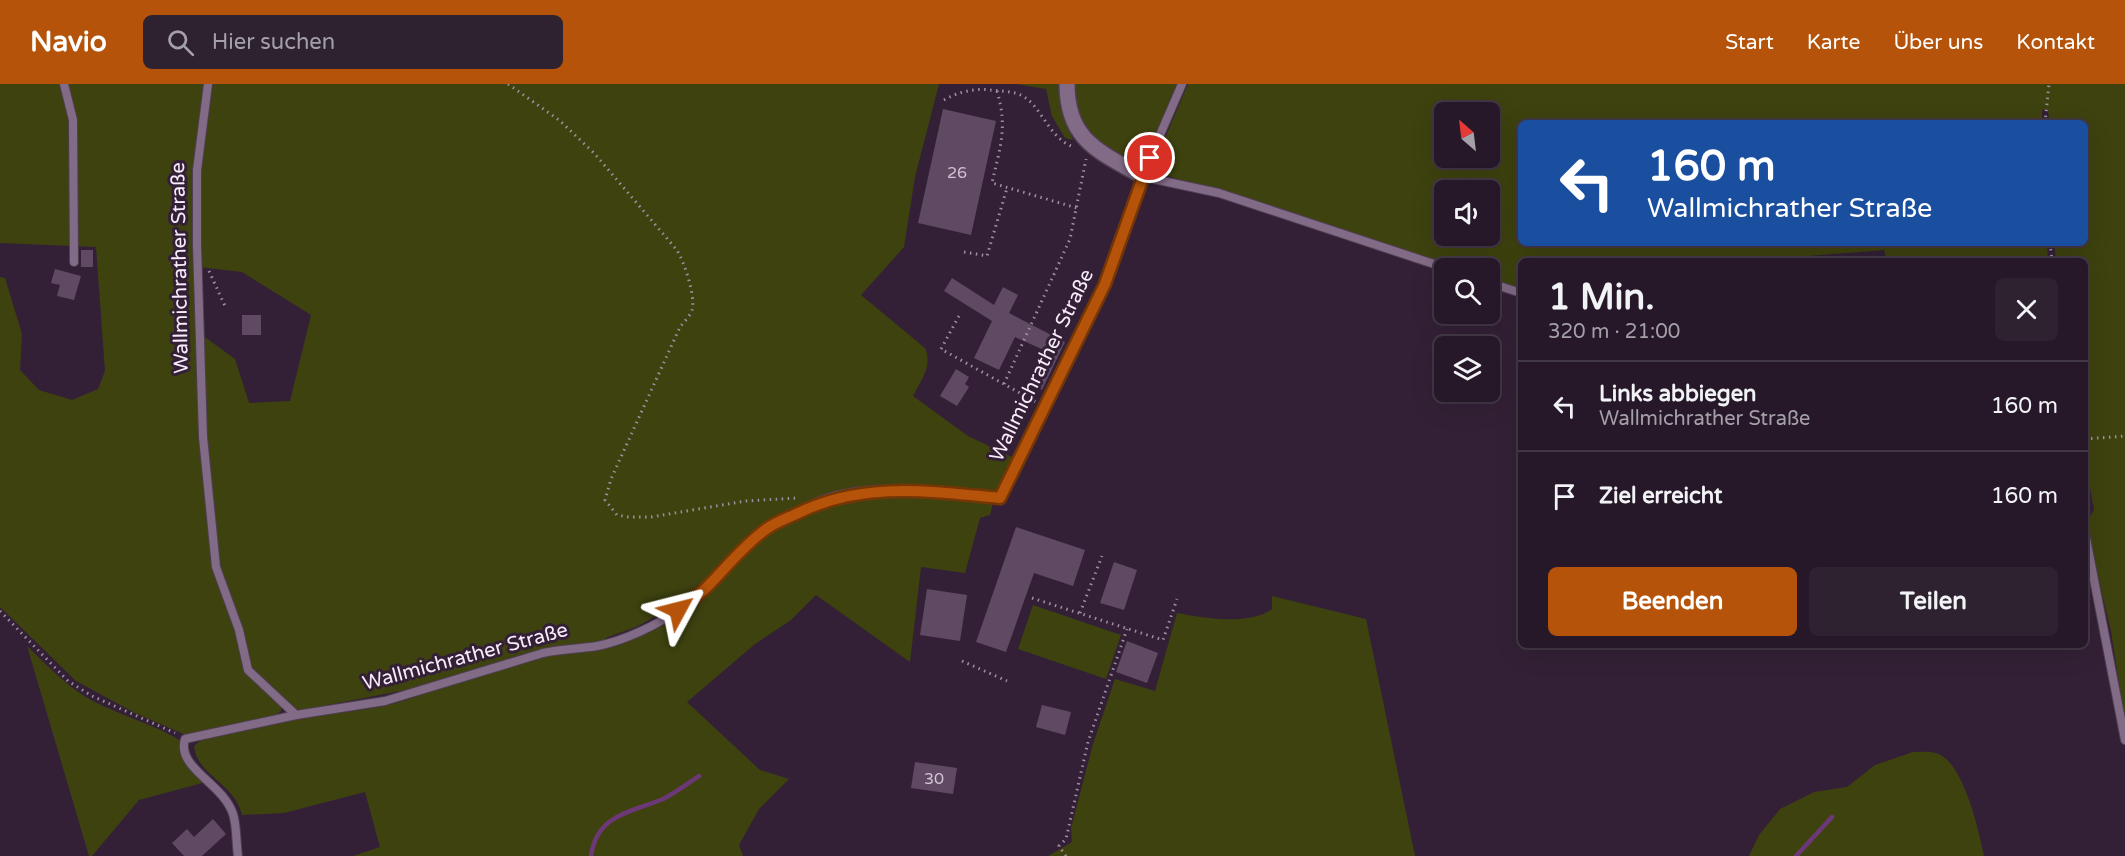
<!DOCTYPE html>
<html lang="de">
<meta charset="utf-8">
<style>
:root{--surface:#261828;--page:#2e2130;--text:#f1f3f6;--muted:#a4a0a8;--line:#423745;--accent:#b45309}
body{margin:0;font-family:"Varela Round",sans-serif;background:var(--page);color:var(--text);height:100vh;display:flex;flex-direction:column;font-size:22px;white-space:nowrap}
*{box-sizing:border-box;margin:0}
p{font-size:20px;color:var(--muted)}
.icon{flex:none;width:33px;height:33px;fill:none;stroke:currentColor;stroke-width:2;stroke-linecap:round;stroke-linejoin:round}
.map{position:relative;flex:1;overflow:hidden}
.details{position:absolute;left:1518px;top:174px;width:570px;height:390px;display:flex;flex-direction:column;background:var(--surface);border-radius:9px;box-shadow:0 6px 24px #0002,0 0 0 2px var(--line)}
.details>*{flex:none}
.banner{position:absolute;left:1518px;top:36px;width:570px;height:126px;border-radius:9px;box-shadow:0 6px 24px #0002,0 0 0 2px var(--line);background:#1a4fa0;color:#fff;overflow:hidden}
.needle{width:39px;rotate:332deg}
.controls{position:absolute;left:1434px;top:18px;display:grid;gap:12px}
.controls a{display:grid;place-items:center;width:66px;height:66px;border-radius:9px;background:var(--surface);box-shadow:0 6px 24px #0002,0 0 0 2px var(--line);font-size:30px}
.pin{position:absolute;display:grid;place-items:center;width:51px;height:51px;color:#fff;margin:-26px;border:3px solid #fff;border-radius:50%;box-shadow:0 2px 6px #0007}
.me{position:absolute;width:66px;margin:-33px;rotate:52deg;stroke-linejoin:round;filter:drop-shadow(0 0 4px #0008)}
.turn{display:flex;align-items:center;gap:21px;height:126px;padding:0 30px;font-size:27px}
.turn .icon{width:78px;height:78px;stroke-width:2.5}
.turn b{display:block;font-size:42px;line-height:51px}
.round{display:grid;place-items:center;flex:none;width:63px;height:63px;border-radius:9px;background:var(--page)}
.summary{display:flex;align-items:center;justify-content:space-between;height:102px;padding:0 30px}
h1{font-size:36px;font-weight:800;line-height:45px}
.action{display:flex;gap:12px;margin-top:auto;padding:12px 30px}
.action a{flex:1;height:69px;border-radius:9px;background:var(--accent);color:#fff;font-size:24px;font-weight:800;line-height:69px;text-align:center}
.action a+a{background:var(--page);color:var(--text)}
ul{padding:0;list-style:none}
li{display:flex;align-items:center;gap:18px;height:90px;padding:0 30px;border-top:2px solid var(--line)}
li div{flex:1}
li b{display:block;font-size:22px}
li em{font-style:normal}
header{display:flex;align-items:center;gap:36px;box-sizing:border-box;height:84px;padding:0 30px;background:var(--accent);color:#fff}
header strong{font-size:28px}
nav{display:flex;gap:33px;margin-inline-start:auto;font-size:21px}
.search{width:420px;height:54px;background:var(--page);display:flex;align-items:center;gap:15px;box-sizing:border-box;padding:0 21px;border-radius:9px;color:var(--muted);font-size:22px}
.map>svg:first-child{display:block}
</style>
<header>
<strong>Navio</strong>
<div class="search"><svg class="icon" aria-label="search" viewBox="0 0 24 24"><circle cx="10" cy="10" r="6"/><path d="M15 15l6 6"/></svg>Hier suchen</div>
<nav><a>Start</a><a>Karte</a><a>Über uns</a><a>Kontakt</a></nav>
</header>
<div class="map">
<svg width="2125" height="772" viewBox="0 0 2125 772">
<rect width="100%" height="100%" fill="#332036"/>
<g fill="#3e420f" fill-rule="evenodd">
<path d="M0,0h939l-24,93 -11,70 -43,48 64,53c8,18 -4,32 -12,48l55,40 46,22 -18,34h-13l-8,9 18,2 -3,12 -10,3 -15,55 -44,-6 -11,95 -94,-67 -25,25 -36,24 -68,58 73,68 29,9 -30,30 -20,36 4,11h-390l27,-9 -15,-55 -81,21 -42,2c-7,-32 -45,-39 -48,-69l7,-6c29,-5 57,-15 86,-20 44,-8 91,-8 133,-25l-4,-7 -120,23 -14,-8 -1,8 -7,6 -88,18 -51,-22 -59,-32 -76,-74v-330l5,1 17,56 -2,36 19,20 33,10 26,-11 7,-18 -9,-124 -96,-4zM199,183l43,5 69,43 -21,86 -41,2 -14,-44 -33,-24zM674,522l7,9 -63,31 -13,-8 31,-11z"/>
<path d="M1016,0h42l2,23 13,33 -8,-2 -13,-22 -6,-27z"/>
<path d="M1072,0h107l-33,72 -7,6c-11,1 -17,-5 -26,-11 -28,-18 -40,-32 -41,-67z"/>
<path d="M1188,0h937v637l-14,-90 -26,-108 9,-13 -9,-49v-200h-29l-2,-18h31v-120h-36l-1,-14 -6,1v13h-521v120h526l1,18h-161l-3,-11 -126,10 -33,-3 -37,4h-167v28l-31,-9v-12h-34l-162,-55 -143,-42zM1444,28h46v46h-46zM1444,106h46v46h-46z"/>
<path d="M1272,512l94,23 49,237h-367l24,-14 -1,-14 22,-84 22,-65 40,12 22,-78c28,5 71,13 95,-4z"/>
<path d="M1033,521l88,30 -15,44 -88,-30z"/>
<path d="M27,562c20,19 39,40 64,54 30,16 64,24 93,43v11l22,28 -67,18 -47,56h-3z"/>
<path d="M1913,668c7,0 16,-1 23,1 27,7 43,78 48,103h-235l10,-21 21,-26 34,-17 33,-5 28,-22z"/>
</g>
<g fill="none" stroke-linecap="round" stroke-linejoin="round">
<g stroke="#6d3877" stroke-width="4.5">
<path d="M591,772c6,-42 39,-43 72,-57 12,-6 24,-15 36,-23"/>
<path d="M1796,772l36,-39"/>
</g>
</g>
<g fill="#5f4963">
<path d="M943,25l53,12 -25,114 -53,-12z"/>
<rect x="81" y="166" width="12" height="17"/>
<path d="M55,185l26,7 -7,24 -17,-4 3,-11 -9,-2z"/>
<path d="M952,194l42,27 9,-18 15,8 -9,18 56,29 -23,48 -12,-6 16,-33 -31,-14 -16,33 -25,-12 18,-37 -48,-30z"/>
<rect x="242" y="231" width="19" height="20"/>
<path d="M956,285l13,8 -4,7 4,3 -12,19 -17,-10z"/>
<path d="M1016,443l69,23 -12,36 -39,-13 -28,79 -30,-10z"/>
<path d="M1114,478l23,8 -13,40 -24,-7z"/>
<path d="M927,505l40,6 -7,46 -40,-6z"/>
<path d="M1127,557l31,12 -11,30 -31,-11z"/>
<path d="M1042,621l29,7 -6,23 -29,-8z"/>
<path d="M915,678l42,6 -4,26 -42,-6z"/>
<path d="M213,735l13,15 -24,22h-18l-12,-13 15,-14 7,8z"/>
</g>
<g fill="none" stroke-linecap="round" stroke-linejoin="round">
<g stroke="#4f3e52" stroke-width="10">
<g id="service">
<path d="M64,0l9,36 1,142"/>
<path d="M208,0l-11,86v75l6,192 13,130 23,63 9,40 48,45"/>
<path d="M1144,93l75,16 227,75"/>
<path d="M1490,199l31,10"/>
<path d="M2085,449l40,207"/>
<path d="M238,772c-2,-13 -1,-30 -5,-42 -10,-31 -57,-46 -48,-75l111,-24 89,-14 158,-48c18,-4 36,-4 54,-7 27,-5 60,-21 83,-37 19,-14 32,-31 49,-47 26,-25 56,-47 90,-61 57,-21 123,-9 181,-3l105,-214 45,-126 32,-74"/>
</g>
</g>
<g stroke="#4f3e52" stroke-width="18">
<path id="minor" d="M1067,0c0,57 33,68 77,93"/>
</g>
<g stroke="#9f8fa1" stroke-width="3" stroke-dasharray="1.5 4.5" stroke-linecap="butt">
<path d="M508,0l51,36 35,33 82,96c8,11 20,48 16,61 -2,6 -8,12 -12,17l-69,152 -6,21 12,15 12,2h22l95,-16 51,-3"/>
<path d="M997,7c11,37 3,56 -5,92l85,25"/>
<path d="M944,16c14,-8 30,-12 46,-10 9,1 20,1 28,4 22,7 29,42 53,52"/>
<path d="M2045,39l4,-39"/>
<path d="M2050,159l2,18"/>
<path d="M964,168l23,4 20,-68"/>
<path d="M209,187l16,35"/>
<path d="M959,232l-18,33 95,53"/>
<path d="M1004,300l66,-145 16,-80"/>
<path d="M2085,355l40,-3"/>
<path d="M2085,403l4,22 -4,14"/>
<path d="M1032,514l131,42 14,-41"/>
<path d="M0,527l68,70 24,15 83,37"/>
<path d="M1080,529l22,-57"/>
<path d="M962,577l45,20"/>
<path d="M1066,772l-7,-10 7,-7 22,-97 39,-113"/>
</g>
<use href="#service" stroke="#826b86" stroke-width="8"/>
<use href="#minor" stroke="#826b86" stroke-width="15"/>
</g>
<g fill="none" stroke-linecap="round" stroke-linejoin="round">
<g stroke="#753606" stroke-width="15">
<path id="route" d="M678,526c9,-7 20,-14 29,-23 19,-19 36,-41 58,-57 9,-7 20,-11 29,-15 66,-34 135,-24 206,-17l105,-214 45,-126"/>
</g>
<use href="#route" stroke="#b45309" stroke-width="10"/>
</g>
<g text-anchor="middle" stroke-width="6" stroke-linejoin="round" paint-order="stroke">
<g font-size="16" fill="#d2c2d4">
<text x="957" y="94">26</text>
<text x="934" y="700">30</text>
</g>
<g font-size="20" fill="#f8ebfa" stroke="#332036">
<text transform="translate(179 184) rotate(-91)" y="7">Wallmichrather Straße</text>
<text transform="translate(1041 281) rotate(-64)" y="7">Wallmichrather Straße</text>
<text transform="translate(465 572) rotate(-15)" y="7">Wallmichrather Straße</text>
</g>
</g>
</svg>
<div class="controls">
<a><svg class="needle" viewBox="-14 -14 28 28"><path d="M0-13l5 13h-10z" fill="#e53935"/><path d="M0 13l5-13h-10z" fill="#a4a0a8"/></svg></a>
<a><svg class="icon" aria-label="sound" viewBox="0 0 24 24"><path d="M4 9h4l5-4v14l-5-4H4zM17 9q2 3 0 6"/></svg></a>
<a><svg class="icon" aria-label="search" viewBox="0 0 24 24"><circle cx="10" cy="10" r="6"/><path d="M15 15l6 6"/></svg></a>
<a><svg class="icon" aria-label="layers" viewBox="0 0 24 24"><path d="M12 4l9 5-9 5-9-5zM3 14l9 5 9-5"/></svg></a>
</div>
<div class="pin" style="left:1150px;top:74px;background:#d93025"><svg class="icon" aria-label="arrive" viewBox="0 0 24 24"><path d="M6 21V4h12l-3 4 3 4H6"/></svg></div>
<svg class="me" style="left:678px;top:526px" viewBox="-20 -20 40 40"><path d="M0-17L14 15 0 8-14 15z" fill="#b45309" stroke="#fff" stroke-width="4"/></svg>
<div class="banner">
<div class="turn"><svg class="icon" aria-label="left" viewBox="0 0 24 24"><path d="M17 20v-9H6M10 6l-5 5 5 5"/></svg><div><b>160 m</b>Wallmichrather Straße</div></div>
</div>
<section class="details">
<div class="summary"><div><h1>1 Min.</h1><p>320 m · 21:00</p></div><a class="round"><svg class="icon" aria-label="close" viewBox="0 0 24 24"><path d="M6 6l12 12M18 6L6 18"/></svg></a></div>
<ul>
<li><svg class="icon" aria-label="left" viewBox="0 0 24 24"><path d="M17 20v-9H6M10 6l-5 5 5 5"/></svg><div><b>Links abbiegen</b><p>Wallmichrather Straße</p></div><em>160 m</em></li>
<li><svg class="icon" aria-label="arrive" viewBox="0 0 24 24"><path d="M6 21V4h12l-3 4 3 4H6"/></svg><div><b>Ziel erreicht</b></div><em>160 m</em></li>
</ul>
<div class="action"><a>Beenden</a><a>Teilen</a></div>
</section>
</div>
